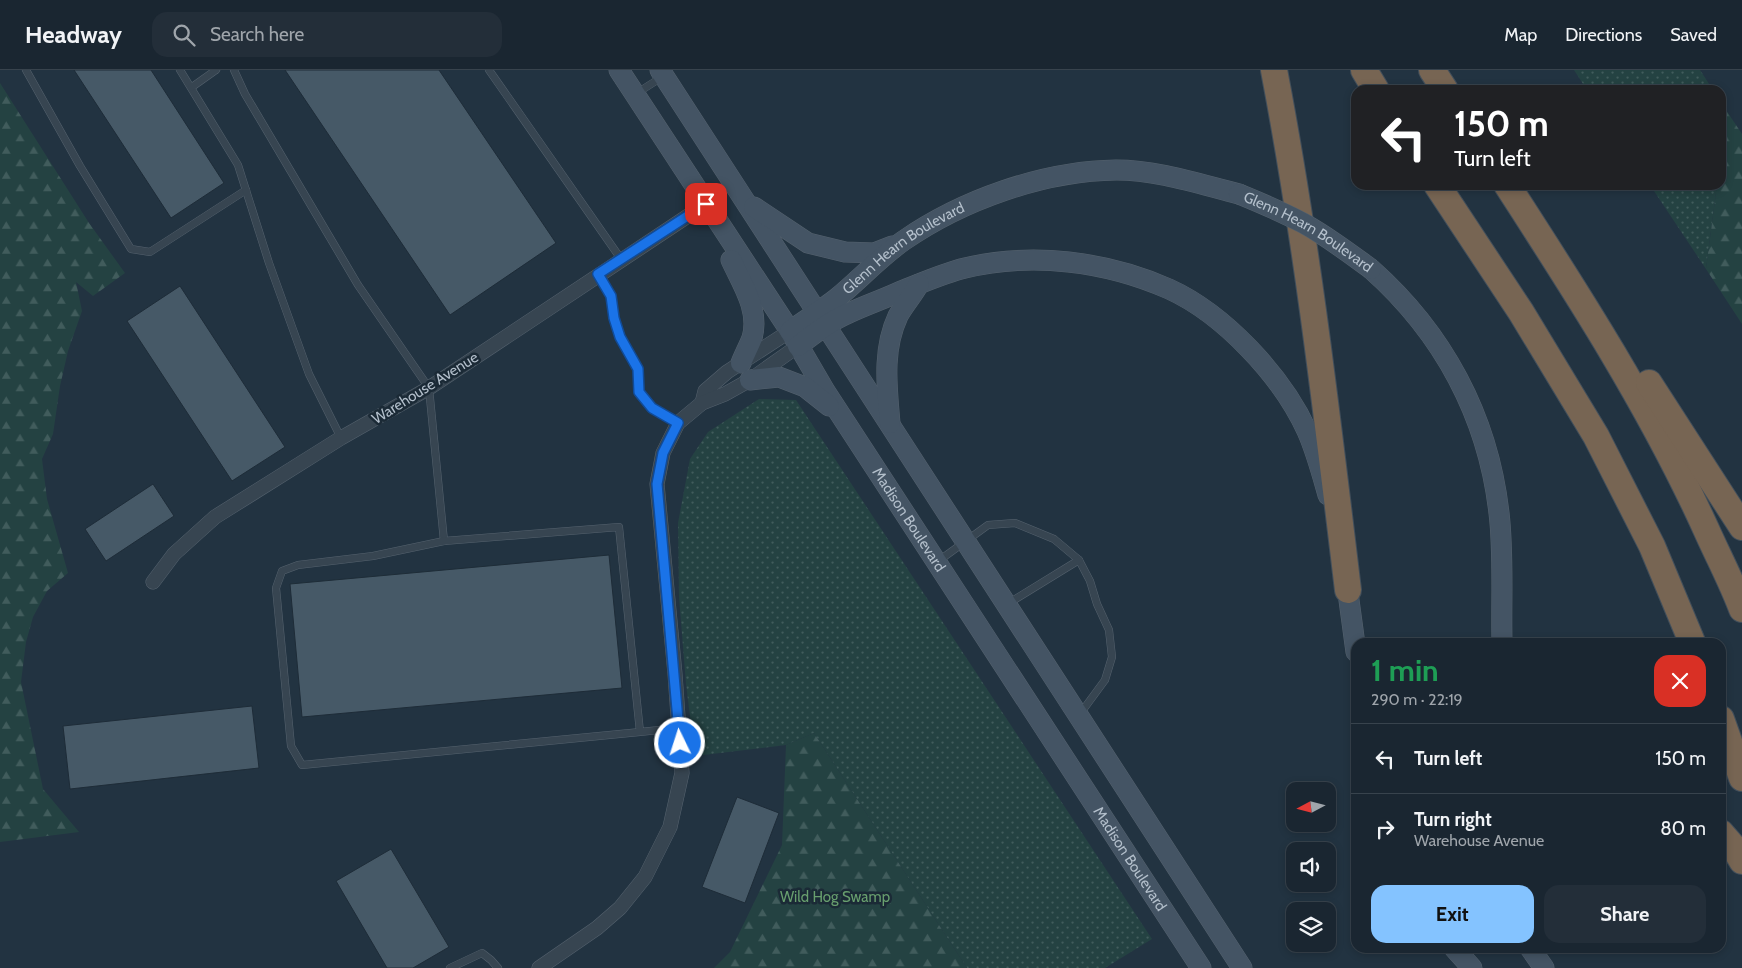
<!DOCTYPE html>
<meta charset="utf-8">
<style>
:root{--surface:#1a2631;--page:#232e39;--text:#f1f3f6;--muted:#9fa5ab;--line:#38434d;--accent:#84c3ff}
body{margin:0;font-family:Cabin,sans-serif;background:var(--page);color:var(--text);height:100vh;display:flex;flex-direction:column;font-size:19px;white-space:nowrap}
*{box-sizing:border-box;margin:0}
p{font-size:16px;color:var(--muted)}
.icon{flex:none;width:28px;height:28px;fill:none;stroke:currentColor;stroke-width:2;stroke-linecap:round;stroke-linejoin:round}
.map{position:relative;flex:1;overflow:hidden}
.side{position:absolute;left:1351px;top:568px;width:375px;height:315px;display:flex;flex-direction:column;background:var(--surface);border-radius:15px;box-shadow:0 2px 8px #0003,0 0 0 1px var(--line)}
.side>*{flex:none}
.guide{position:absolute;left:1351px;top:15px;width:375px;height:105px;border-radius:15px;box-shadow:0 2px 8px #0003,0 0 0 1px var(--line);background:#202124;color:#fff;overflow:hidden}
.needle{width:32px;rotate:263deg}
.tools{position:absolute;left:1286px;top:712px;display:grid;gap:10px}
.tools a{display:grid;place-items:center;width:50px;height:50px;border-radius:10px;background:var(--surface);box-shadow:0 2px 8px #0003,0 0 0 1px var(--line);font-size:25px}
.pin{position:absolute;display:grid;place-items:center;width:42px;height:42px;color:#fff;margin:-21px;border-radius:10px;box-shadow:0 2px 8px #0006}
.me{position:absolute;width:55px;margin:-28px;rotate:356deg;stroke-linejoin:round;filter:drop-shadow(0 0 4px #0008)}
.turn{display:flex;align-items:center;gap:18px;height:105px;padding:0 20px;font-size:22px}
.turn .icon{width:65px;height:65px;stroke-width:2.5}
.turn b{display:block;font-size:35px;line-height:42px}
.round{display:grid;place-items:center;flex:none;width:52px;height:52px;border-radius:15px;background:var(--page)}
.summary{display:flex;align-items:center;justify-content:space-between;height:85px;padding:0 20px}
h1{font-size:30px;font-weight:700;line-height:38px;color:#1e9e55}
.button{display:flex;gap:10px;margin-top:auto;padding:10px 20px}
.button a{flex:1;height:58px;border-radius:15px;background:var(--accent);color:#111;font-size:20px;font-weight:700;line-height:58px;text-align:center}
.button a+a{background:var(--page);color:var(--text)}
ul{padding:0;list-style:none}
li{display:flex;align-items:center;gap:15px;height:70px;padding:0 20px;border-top:1px solid var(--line)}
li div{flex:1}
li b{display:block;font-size:19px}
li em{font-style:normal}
header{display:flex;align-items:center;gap:30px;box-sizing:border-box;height:70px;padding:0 25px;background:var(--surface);border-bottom:1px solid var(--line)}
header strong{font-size:24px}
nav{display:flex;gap:28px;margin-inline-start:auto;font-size:18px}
.search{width:350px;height:45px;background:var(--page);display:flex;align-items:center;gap:12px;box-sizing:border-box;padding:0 18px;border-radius:15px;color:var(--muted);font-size:19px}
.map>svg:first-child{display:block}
</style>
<header>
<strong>Headway</strong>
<div class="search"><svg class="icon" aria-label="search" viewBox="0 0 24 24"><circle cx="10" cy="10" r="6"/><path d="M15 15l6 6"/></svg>Search here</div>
<nav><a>Map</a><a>Directions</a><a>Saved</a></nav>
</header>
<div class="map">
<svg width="1742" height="898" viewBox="0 0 1742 898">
<defs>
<pattern id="grass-dots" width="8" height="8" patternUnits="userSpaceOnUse" patternTransform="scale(1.25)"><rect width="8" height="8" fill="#244242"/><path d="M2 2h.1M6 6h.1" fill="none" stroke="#415c5c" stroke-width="1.8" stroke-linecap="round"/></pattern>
<pattern id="forest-firs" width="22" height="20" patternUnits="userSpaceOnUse" patternTransform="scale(1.25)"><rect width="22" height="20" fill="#244242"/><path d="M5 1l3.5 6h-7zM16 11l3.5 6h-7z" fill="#415c5c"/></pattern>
</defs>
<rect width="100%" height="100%" fill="#223341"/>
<g fill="url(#grass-dots)">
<path d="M1574,0h126l13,20h-126z"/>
<path d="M1650,115h67l-11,84z"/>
<path d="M759,329l37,1 356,539 -47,29h-138l-153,-235 -28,12 -91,11 -9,-72 -7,-87 -1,-74 12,-64 18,-27z"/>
</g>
<g fill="url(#forest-firs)">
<path d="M0,13l89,140 36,50 -32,23 -17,-14 6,29 -14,40 -8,35 -7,48 -11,25 5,40 21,74 -21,18 -14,26 -7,25 -5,40 22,107 36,43 -79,10z"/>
<path d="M1726,40l16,24v190l-36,-55 11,-84h4v-35z"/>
<path d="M814,663l153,235h-253l16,-16 52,-107 4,-100z"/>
</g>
<g fill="#465967" stroke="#1e2c38">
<path d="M74,0h77l73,113 -53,35z"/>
<path d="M285,0h154l117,173 -106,72z"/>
<path d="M180,216l105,161 -53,34 -105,-160z"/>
<path d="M153,414l21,32 -68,45 -21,-32z"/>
<path d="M609,485l13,133 -320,29 -12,-133z"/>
<path d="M252,636l7,62 -189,21 -7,-63z"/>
<path d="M737,727l42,16 -34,90 -43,-16z"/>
<path d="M391,779l58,98 -36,21h-26l-51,-87z"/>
</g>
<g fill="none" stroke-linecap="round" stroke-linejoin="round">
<g stroke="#55626e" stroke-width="8">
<g id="lane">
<path d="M26,0l54,96 51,83 19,3 96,-62"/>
<path d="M180,0l58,95 31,98 40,111 32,64"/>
<path d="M234,0l11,24 113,191 71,103 15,153"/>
<path d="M489,0l132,189"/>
<path d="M192,17l24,-17"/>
<path d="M637,23l25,-16"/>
<path d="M599,205l12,21 3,22 6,19 18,32 1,23 12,16 27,15"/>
<path d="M937,492l51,-37 27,-2 39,16 25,21 11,21 7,23 12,26 3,27 -7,23 -25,34"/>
<path d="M1009,533l70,-43"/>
<path d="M640,662l-21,-205 -175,14 -71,15 -75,9 -16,6 -6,17 15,158 11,19 338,-33 38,-4"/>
<path d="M450,898l32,-15 9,7 7,8"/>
</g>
</g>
<g stroke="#55626e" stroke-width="15">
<g id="street">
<path d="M702,333l3,-12 22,-19 63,-41"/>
<path d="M153,512l21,-28 41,-37 126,-79 88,-50 277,-184"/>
<path d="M539,898l58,-40 23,-20 25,-31 25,-50 12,-54 -7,-99 -18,-190 6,-31 15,-30 24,-20 23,-9 25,-14 48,-34"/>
</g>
</g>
<g stroke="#55626e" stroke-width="21">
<g id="secondary">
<path id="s1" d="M619,0l171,261 35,60 376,577"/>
<path d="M660,0l582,898"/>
<path d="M754,137l54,36 37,9 29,1 18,-7"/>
<path d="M731,190c11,24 29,50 21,78 -3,8 -8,17 -11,25"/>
<path d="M1371,199c72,64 117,147 128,244 5,42 2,87 3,129"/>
<path id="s2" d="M790,261c15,-11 32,-21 47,-33 22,-18 42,-40 66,-57 59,-41 140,-70 213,-71 42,0 83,14 123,24"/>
<path d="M798,276c16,-12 32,-25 51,-33 17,-8 35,-14 52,-22 21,-8 43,-18 64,-23 67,-16 141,-7 204,21 55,25 113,87 138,142 9,20 15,43 21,64"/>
<path d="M750,310l29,-3 26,10 24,19"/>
<path d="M890,353c-3,-36 -8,-73 8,-107 6,-11 15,-21 21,-32"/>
<path d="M1346,508l10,74"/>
<path d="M1454,878l18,20"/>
<path d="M1530,878l14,20"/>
</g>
</g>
<g stroke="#424f5b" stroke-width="28">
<g id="highway">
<path d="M1274,0c33,172 53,346 74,520"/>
<path d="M1364,0l12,20"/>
<path d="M1432,0l13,20"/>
<path d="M1437,115l84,127 75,124 56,110 40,96"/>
<path d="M1507,115c72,111 144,223 199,344 12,27 26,53 36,80"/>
<path d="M1649,313l93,144"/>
<path d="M1721,649l21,59"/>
<path d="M1721,763l14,16 7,12"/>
</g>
</g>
<use href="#lane" stroke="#374551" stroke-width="7"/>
<use href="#street" stroke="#374551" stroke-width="14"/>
<use href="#secondary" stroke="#445464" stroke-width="20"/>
<use href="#highway" stroke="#776553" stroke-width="26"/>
<g stroke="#55626e" stroke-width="21" stroke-linecap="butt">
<g id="secondary-bridge">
<path id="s3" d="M1239,124c22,9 43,18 64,29 24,13 46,30 68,46"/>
</g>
</g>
<use href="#secondary-bridge" stroke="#445464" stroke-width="20"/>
</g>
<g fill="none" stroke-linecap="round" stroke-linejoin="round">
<g stroke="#114b97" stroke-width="12">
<path id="route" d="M680,673l-23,-259 6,-31 15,-30 -26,-15 -13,-16 -1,-23 -18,-32 -6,-19 -3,-22 -13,-22 108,-70"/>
</g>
<use href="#route" stroke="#1a73e8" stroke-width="9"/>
</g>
<g text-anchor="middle" stroke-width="5" stroke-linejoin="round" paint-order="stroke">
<g font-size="15" fill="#b3bfcb" stroke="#1b2a36">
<text dy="5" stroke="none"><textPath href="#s3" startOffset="79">Glenn Hearn Boulevard</textPath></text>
<text dy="5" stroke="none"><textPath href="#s2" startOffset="141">Glenn Hearn Boulevard</textPath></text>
<text transform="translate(425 318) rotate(-32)" y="5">Warehouse Avenue</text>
<text dy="5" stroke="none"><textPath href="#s1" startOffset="535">Madison Boulevard</textPath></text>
<text dy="5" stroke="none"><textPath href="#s1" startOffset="940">Madison Boulevard</textPath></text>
</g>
<g font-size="15" fill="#689f6e" stroke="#1b2a36">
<text x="835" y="832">Wild Hog Swamp</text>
</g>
</g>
</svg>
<div class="tools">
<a><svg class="needle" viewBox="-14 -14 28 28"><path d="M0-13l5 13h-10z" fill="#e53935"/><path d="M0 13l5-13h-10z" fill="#9fa5ab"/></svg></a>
<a><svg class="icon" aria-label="sound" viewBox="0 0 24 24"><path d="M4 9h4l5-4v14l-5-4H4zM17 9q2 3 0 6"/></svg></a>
<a><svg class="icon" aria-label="layers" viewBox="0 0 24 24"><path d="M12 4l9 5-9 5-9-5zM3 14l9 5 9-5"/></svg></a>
</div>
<div class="pin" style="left:706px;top:134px;background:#d93025"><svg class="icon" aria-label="arrive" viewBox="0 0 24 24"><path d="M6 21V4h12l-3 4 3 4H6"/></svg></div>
<svg class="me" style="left:680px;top:673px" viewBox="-20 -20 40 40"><circle r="17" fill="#1a73e8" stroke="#fff" stroke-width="3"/><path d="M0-11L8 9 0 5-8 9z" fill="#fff"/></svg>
<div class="guide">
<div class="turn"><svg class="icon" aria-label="left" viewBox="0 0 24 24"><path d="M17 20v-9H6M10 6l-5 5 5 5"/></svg><div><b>150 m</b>Turn left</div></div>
</div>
<section class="side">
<div class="summary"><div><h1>1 min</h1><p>290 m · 22:19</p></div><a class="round" style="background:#d93025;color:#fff"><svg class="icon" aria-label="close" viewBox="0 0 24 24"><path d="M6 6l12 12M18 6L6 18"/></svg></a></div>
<ul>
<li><svg class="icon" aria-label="left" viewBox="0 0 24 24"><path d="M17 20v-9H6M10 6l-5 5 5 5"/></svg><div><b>Turn left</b></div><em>150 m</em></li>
<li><svg class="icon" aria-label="right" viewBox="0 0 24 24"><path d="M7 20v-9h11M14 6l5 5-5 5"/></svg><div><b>Turn right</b><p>Warehouse Avenue</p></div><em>80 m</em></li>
</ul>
<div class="button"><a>Exit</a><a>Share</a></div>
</section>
</div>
